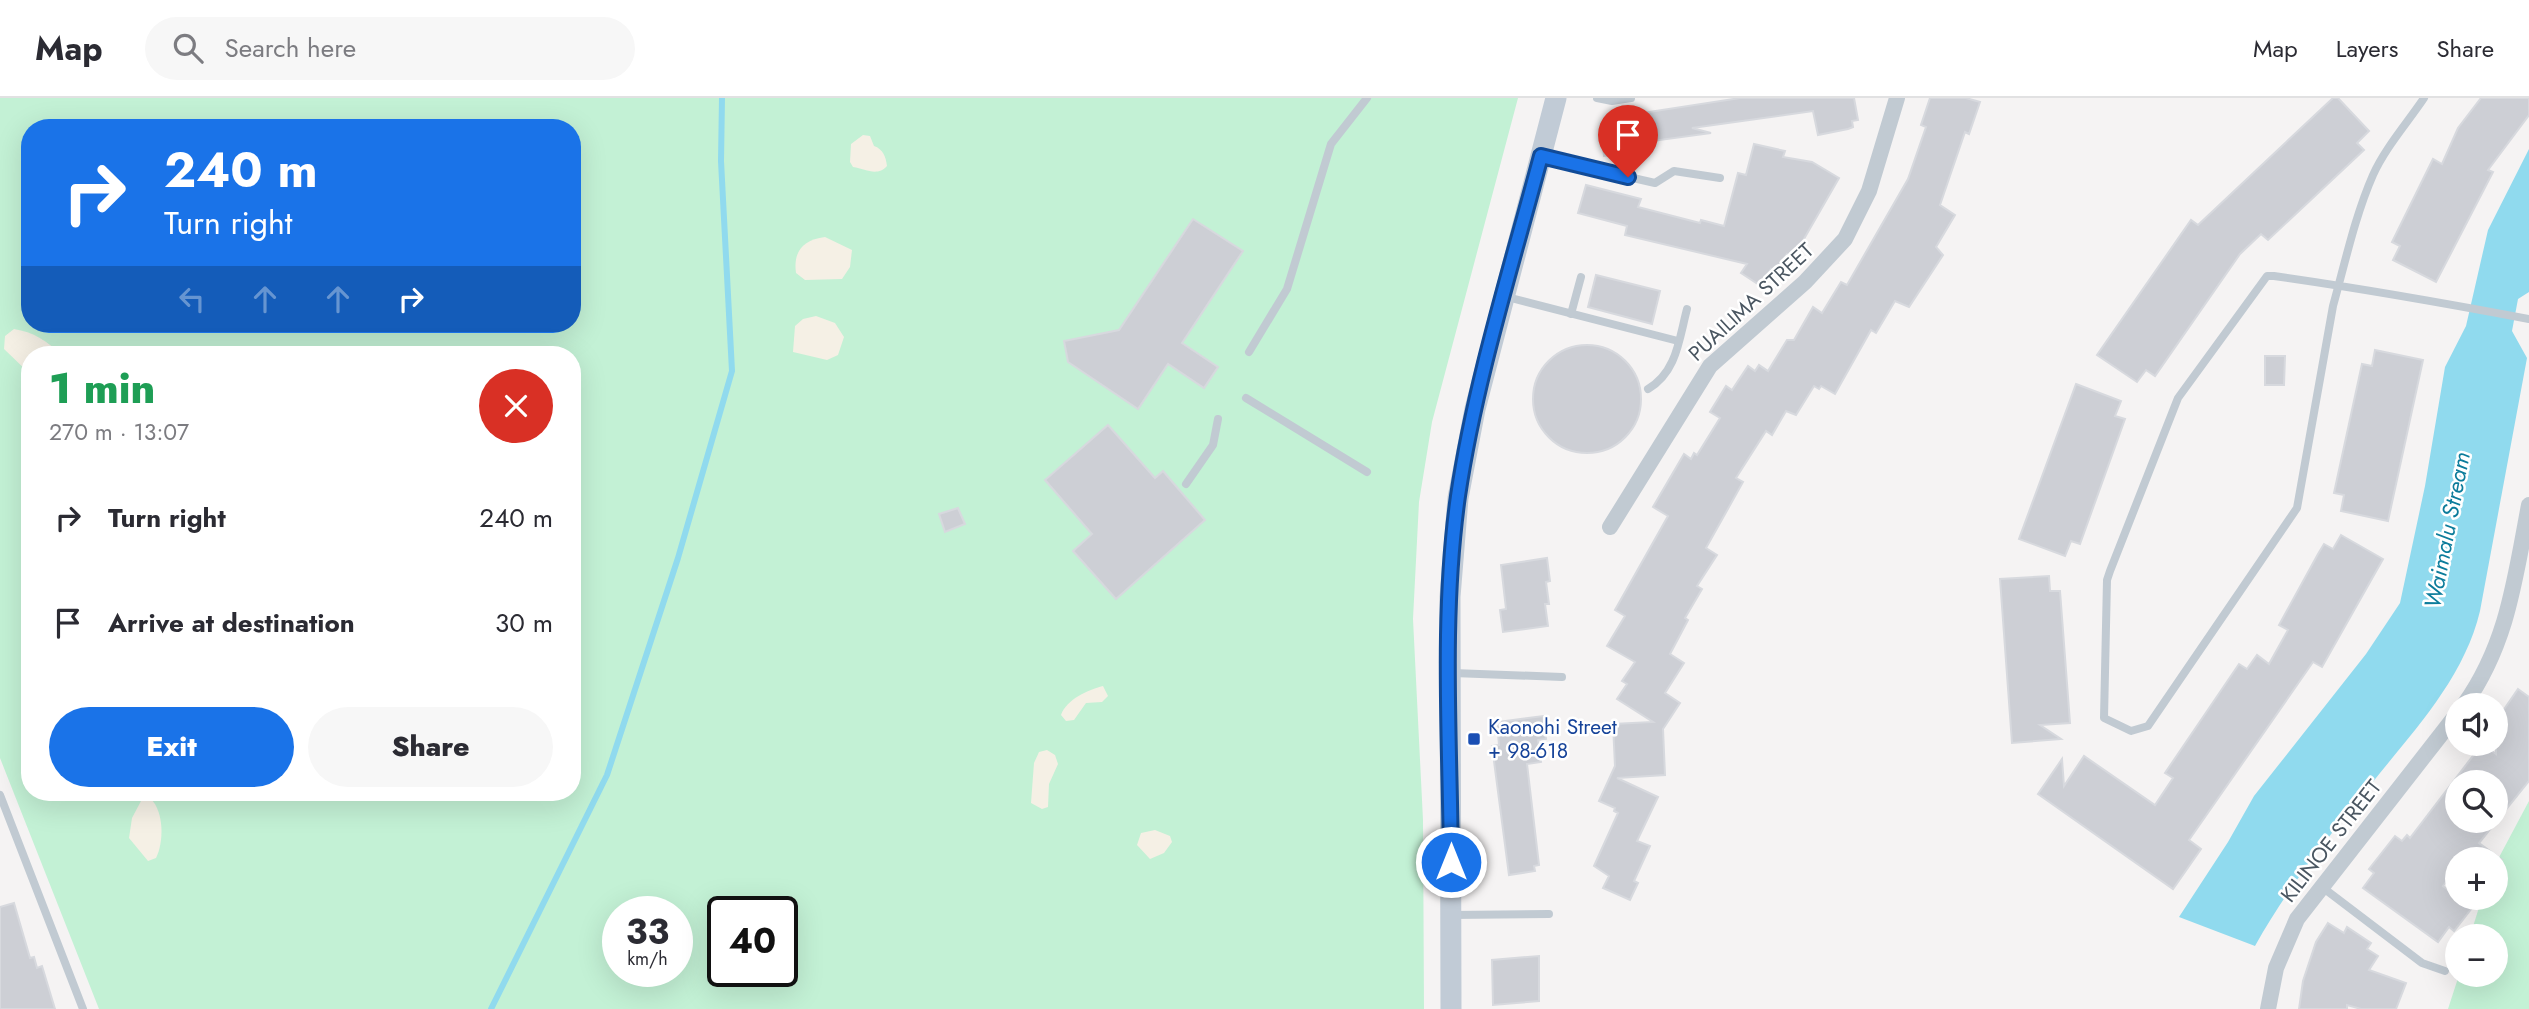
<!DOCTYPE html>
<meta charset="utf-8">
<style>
:root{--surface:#fff;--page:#f7f7f7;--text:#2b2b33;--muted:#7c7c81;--line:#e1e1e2;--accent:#1a73e8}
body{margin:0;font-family:Jost,sans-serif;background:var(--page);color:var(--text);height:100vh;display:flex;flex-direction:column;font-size:26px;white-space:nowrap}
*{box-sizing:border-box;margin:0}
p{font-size:23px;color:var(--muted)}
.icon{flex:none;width:38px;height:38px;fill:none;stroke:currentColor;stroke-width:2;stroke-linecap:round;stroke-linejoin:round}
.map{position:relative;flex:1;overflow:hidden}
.panel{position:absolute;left:21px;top:248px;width:560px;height:455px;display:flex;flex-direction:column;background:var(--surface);border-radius:28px;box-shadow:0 7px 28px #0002}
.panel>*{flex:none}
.guide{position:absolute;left:21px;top:21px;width:560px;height:214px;border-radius:28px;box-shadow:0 7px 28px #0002;background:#1a73e8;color:#fff;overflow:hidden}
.buttons{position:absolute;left:2445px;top:595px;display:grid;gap:14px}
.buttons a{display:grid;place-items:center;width:63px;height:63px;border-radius:50%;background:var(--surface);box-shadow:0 7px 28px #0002;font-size:35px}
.speed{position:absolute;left:602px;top:798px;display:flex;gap:14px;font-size:35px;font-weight:700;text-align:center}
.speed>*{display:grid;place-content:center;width:91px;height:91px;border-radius:50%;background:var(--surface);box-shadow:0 7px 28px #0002;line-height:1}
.speed small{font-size:18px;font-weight:400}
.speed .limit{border:4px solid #111;border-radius:10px;background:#fff;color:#111}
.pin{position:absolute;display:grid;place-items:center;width:60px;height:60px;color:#fff;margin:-72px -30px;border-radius:50% 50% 50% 0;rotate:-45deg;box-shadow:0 0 7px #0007}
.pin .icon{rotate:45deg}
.me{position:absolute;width:77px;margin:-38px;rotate:0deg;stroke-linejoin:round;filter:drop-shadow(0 0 5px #0008)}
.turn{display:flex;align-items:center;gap:24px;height:147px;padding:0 28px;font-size:32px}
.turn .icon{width:91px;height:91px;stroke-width:2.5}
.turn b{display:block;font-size:49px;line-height:60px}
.lanes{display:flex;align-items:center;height:66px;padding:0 28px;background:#0003;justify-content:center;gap:35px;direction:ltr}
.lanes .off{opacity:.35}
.round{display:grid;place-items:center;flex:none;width:74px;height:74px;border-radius:37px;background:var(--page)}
.head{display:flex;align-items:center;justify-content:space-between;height:119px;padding:0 28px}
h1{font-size:42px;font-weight:800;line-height:52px;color:#1e9e55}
.cta{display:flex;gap:14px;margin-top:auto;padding:14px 28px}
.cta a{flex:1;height:80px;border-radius:42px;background:var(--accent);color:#fff;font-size:28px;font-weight:800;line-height:80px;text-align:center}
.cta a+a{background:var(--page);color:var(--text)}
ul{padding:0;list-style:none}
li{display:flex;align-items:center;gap:21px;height:105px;padding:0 28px}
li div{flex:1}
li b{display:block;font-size:26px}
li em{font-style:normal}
header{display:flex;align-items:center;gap:42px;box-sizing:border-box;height:98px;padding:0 35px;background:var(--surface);border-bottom:2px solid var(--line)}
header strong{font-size:33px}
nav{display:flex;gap:38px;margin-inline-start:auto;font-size:24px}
.search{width:490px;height:63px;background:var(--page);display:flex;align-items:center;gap:18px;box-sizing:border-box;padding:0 24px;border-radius:38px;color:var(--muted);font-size:26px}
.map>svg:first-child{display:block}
</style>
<header>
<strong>Map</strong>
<div class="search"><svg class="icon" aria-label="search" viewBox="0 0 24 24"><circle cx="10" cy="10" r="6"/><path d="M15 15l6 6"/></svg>Search here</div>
<nav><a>Map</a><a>Layers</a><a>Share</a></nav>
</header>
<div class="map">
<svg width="2529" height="911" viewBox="0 0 2529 911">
<rect width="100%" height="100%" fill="#f5f3f3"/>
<g fill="#c3f1d5" fill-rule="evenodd">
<path d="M0,0h1518l-86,324 -13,80 -6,117 10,201 1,189h-1325l-99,-251zM30,30h542v196h-542zM30,257h542v438h-542zM618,814h59v59h-59zM723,814h59v59h-59z"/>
<path d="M2529,703v208h-81l11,-34h37v-39h-26l12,-38h14v-35z"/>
</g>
<g fill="#f5f0e5">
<path d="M863,37l7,1 4,10c9,3 12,11 13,20 -10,11 -21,3 -34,1l-3,-5 1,-18z"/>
<path d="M825,139l27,13 -2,17 -8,12 -37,1 -9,-7c-3,-22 7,-33 29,-36z"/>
<path d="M816,218l19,7 9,14 -6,18 -11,5 -34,-8 2,-26 8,-7z"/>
<path d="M14,231c19,3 34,12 47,26h-31v19l-26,-25 1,-13z"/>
<path d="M1103,588l5,10 -6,6 -16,1 -12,17 -8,1 -5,-6c6,-16 27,-25 42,-29z"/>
<path d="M1047,652l8,5 3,9 -9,20 -1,23 -6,2 -11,-6 3,-40 5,-11z"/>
<path d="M151,701c13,13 13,43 5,59l-8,3 -19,-23 3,-20 9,-17z"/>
<path d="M1155,732l15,6 2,6 -8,11 -14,6 -13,-14 4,-12z"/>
</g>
<path fill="#90daee" d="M2529,51v143l-11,7 -6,32 15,27 -47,253c-15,63 -60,113 -100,162 -45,56 -90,110 -125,173l-76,-29 49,-75 26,-46 112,-142 34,-51 25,-117 20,-119 21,-41 22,-96z"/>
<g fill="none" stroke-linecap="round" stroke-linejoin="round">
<path stroke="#90daee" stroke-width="6" d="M491,911l116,-234 71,-217 54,-187 -11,-210 1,-63"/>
</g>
<g fill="#cdcfd5" stroke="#d7d9de" stroke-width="2" fill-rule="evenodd">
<path d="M1740,0h114l4,22 -6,1 1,6 -5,2 -30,6 -5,-24 -121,17 19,5 -59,8v9l-48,6 -3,-28 42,-6 -1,-9z"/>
<path d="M1930,0h36l14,4 -11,32 -4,-2 -25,73 15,10 -19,32 7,8 -34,52 -14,-6 -19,32 -5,-3 -36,64 -14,-8 -2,3 -5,-3 -18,29 -10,-4 -14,24 -6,-4 -30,47 7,4 -37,66 11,7 -20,31 5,3 -17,29 3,2 -18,34 14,9 -19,30 15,10 -17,26 2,46 -48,3 41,19 -21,44 13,5 -16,35 4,2 -8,17 -27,-12 6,-12 -15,-10 24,-53 -4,-2 1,-3 -16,-7 16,-35 -2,-42 40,-2 -36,-23 10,-15 -5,-3 13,-19 -28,-16 18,-30 -10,-6 53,-94 -15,-9 31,-53 7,5 3,-6 3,2 23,-37 -10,-6 16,-26 6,4 16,-24 7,5 4,-6 9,6 19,-31h7l19,-33 9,6 19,-31 6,3 61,-106 18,-52 -5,-2z"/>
<path d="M2333,0h5l31,33 -12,12 7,7 -96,90 -7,-6 -21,20 -85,122 -9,-6 -9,12 -40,-27 94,-135 7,5z"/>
<path d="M2481,0h48v17l-41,55 5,2 -57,110 -43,-22 7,-14 -8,-4 41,-83 9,5 16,-36z"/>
<path d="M1754,46l31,7 -2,6 29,5 27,16 -46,80 -6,-4 -11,18 -5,-3 -10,17 -20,-13 6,-9 -122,-29 2,-9 -49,-13 8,-28 55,14 -3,8 62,16 1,-3 23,6 14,-53 8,2z"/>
<path d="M1193,121l50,32 -61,92 36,24 -14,21 -36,-24 -30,45 -70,-47 -4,-21 55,-11z"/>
<path d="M1596,177l64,16 -8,33 -64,-17z"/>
<circle cx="1587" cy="301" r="54"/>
<path d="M2375,252l48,10 -35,161 -47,-10 3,-16 -10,-2 28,-129 10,2z"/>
<path d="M2265,258h20l-1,29h-19z"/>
<path d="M2076,286l45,17 -6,15 10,3 -45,125 -9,-3 -6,15 -46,-17z"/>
<path d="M1108,327l47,53 8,-7 42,49 -89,79 -43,-48 19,-17 -47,-54z"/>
<path d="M958,410l7,16 -20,8 -6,-18z"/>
<path d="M2341,437l42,24 -61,108 -9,-5 -124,178 12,9 -28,40 -135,-95 24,-35 2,27 20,-30 71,49 18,-27 -8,-5 74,-109 8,5 10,-14 12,9 19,-34 -9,-5 39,-71 6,-10 9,5z"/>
<path d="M1547,460l3,23 -4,1 3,22h-4l3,22 -45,6 -3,-22 6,-1 -5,-44z"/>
<path d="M2049,478l1,15h10l10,132 -30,2 21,14 -49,4 -12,-164z"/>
<path d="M2518,591l11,8v84l-50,62 22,16h-44v9l-14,18 29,22 -18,23 -5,-4 -11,15 -75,-54 11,-15 -5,-4 26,-33 7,5 5,-6 3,3 72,-94 14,10v-33zM2457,684h39v39h-39z"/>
<path d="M1543,618l3,23 -8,1 3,22 -14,2 12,101 -5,1 1,5 -26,4 -17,-129 7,-1 -2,-23z"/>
<path d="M14,805l16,55 4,-1 3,11 5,-2 13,43h-55v-102z"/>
<path d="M2328,825l16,10 3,-6 24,16 -4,6 11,7 -9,14 37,13 -10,26h-35l-14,-4v4h-48l4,-28 13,-39z"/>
<path d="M1539,858v45l-46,4 -1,-45z"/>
</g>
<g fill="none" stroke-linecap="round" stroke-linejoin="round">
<g stroke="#c1cad2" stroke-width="8">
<path d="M1597,0l15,3 19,-3"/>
<path d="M2424,0c-16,24 -39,50 -51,77 -18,41 -28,88 -40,131l-36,202 -149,218 -17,5 -27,-13 3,-138 3,-9 68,-173 89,-122h7c85,12 170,27 255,43"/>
<path d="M1541,59l114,26 19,-12 46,7"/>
<path d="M1507,199l171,44"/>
<path d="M1571,216l10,-37"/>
<path d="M1249,254l38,-63 44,-145 36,-46"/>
<path d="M1648,291c29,-17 31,-50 39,-80"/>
<path d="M1246,300l121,74"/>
<path d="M1186,386l27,-39 5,-26"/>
<path d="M1453,575l109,4"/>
<path d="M0,697l83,214"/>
<path d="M2322,789l100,76 23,8"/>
<path d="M1451,817l98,-1"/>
</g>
<g stroke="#c1cad2" stroke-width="16">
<path d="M1610,429l100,-161 95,-84 40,-43 24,-48 28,-93"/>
<path d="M2464,607c44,-62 51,-127 65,-200"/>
<path d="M2268,911l8,-41 21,-49 160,-205"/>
</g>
<path stroke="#c1cbd6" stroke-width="21" d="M1451,911l-1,-412 8,-99 17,-89 81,-311"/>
</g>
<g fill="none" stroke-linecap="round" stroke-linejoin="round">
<g stroke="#114b97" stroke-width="18">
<path id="route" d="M1451,764c-1,-121 -10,-246 7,-366 17,-114 53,-228 83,-340l87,21"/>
</g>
<use href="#route" stroke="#1a73e8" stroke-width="12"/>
</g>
<rect fill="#1a4fb4" stroke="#fff" stroke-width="2.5" x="1467" y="634" width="14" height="14" rx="3.5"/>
<g text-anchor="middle" stroke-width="5" stroke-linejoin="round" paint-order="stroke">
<g font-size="21" fill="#4a5661" stroke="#fff">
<text transform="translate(1751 204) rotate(-43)" y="7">PUAILIMA STREET</text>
<text transform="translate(2331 743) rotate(-52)" y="7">KILINOE STREET</text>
</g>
<g font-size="21" fill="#164399" stroke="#fff" text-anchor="start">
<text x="1488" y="636">Kaonohi Street<tspan x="1488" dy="24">+ 98-618</tspan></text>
</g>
<g font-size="23" font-style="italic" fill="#0c7c9b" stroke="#fff">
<text transform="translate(2447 432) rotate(-79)" y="8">Waimalu Stream</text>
</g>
</g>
</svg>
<div class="buttons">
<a><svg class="icon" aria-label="sound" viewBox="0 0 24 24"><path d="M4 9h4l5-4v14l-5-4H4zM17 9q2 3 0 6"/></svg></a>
<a><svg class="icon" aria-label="search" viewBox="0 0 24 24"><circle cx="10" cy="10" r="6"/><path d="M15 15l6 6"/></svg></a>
<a>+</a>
<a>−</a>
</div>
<div class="speed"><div>33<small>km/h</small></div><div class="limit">40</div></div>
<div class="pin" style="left:1628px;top:79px;background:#d93025"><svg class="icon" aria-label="arrive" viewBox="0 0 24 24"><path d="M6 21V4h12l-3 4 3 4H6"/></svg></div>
<svg class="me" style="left:1451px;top:764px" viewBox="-20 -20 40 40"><circle r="17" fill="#1a73e8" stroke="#fff" stroke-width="3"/><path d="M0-11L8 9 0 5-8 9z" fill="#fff"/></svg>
<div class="guide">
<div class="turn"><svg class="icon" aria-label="right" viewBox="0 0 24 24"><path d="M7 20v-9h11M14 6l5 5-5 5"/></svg><div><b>240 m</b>Turn right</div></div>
<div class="lanes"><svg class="icon off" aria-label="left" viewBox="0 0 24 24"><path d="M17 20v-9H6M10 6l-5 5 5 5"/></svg><svg class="icon off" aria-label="ahead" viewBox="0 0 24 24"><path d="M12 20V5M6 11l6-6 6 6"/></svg><svg class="icon off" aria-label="ahead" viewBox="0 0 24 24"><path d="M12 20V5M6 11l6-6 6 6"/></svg><svg class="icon" aria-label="right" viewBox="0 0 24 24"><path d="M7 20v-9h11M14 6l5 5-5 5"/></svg></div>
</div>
<section class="panel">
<div class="head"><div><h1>1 min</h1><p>270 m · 13:07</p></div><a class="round" style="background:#d93025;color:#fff"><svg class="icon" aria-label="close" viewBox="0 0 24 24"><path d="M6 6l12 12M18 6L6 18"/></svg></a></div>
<ul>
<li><svg class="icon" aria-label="right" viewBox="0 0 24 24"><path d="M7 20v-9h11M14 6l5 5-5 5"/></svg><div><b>Turn right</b></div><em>240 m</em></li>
<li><svg class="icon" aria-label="arrive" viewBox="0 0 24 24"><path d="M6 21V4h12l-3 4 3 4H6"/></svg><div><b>Arrive at destination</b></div><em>30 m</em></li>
</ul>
<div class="cta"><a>Exit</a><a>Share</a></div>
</section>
</div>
